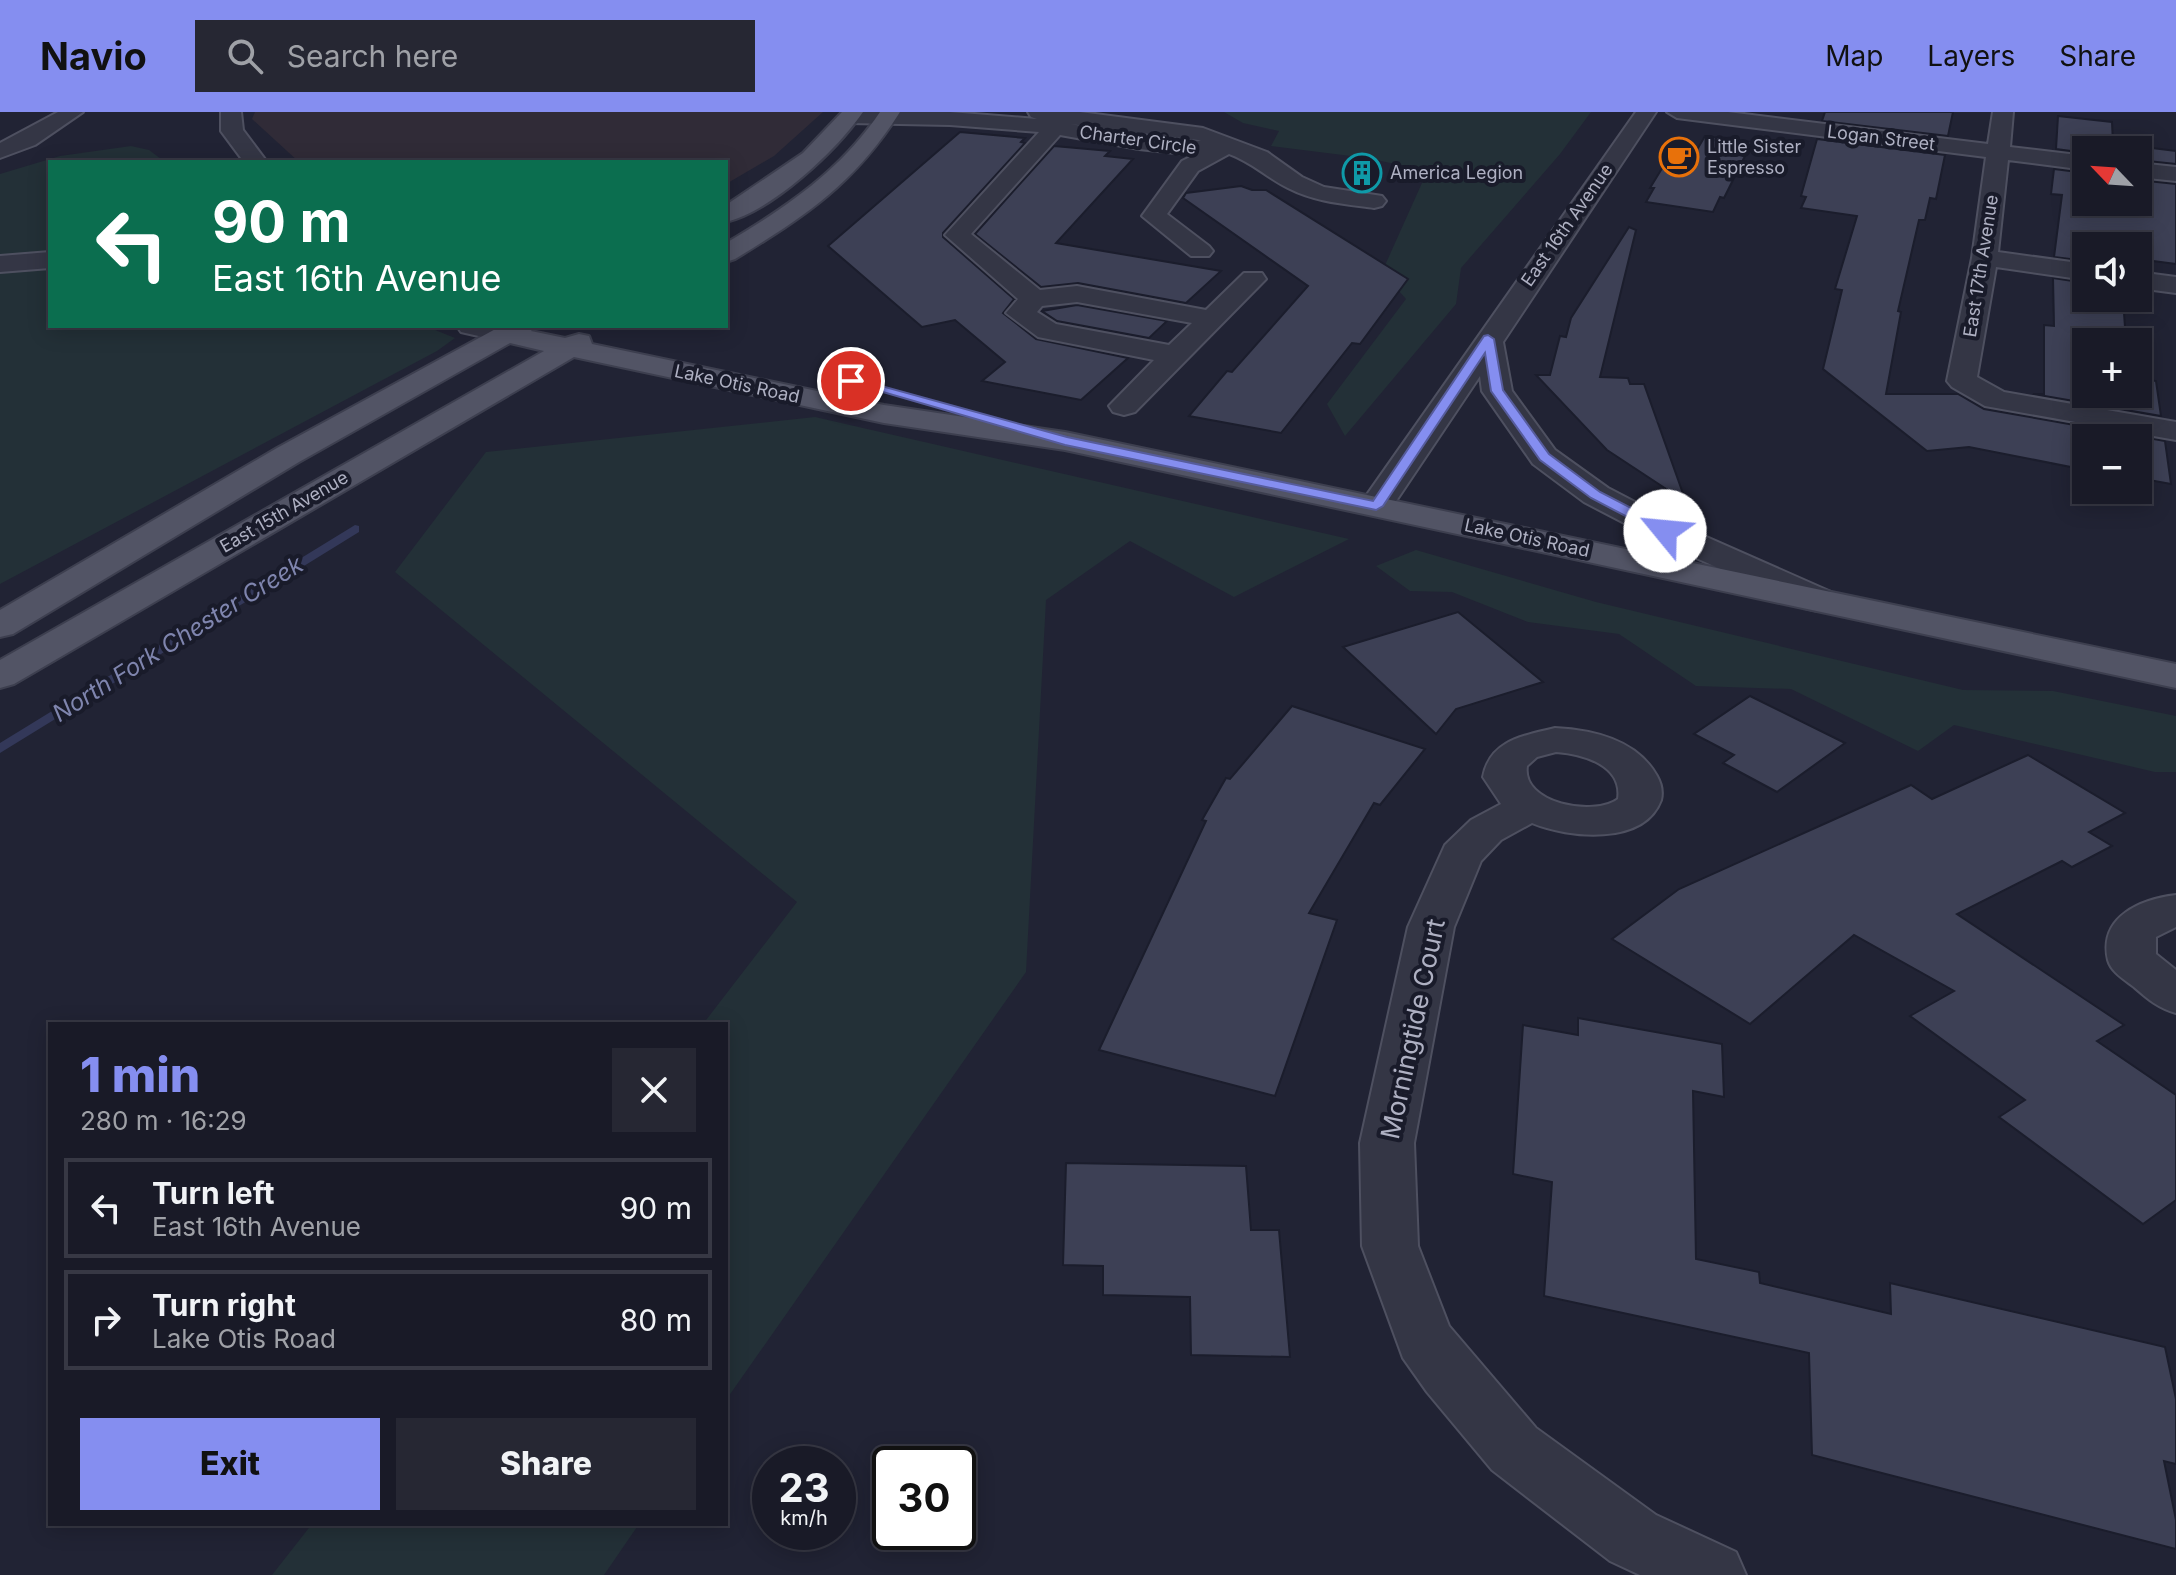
<!DOCTYPE html>
<meta charset="utf-8">
<style>
:root{--surface:#191a27;--page:#262733;--text:#f1f3f6;--muted:#9fa1a7;--line:#373844;--accent:#858ef0}
body{margin:0;font-family:Inter,sans-serif;background:var(--page);color:var(--text);height:100vh;display:flex;flex-direction:column;font-size:30px;white-space:nowrap}
*{box-sizing:border-box;margin:0}
p{font-size:26px;color:var(--muted)}
.icon{flex:none;width:44px;height:44px;fill:none;stroke:currentColor;stroke-width:2;stroke-linecap:round;stroke-linejoin:round}
.map{position:relative;flex:1;overflow:hidden}
.details{position:absolute;left:48px;top:910px;width:680px;height:504px;display:flex;flex-direction:column;background:var(--surface);border-radius:0px;box-shadow:0 4px 20px #0003,0 0 0 2px var(--line)}
.details>*{flex:none}
.hud{position:absolute;left:48px;top:48px;width:680px;height:168px;border-radius:0px;box-shadow:0 4px 20px #0003,0 0 0 2px var(--line);background:#0b6e4f;color:#fff;overflow:hidden}
.needle{width:52px;rotate:295deg}
.controls{position:absolute;left:2072px;top:24px;display:grid;gap:16px}
.controls a{display:grid;place-items:center;width:80px;height:80px;border-radius:0px;background:var(--surface);box-shadow:0 4px 20px #0003,0 0 0 2px var(--line);font-size:40px}
.speed{position:absolute;left:752px;top:1334px;display:flex;gap:16px;font-size:40px;font-weight:700;text-align:center}
.speed>*{display:grid;place-content:center;width:104px;height:104px;border-radius:50%;background:var(--surface);box-shadow:0 4px 20px #0003,0 0 0 2px var(--line);line-height:1}
.speed small{font-size:20px;font-weight:400}
.speed .limit{border:4px solid #111;border-radius:12px;background:#fff;color:#111}
.pin{position:absolute;display:grid;place-items:center;width:68px;height:68px;color:#fff;margin:-34px;border:4px solid #fff;border-radius:50%;box-shadow:0 2px 8px #0007}
.me{position:absolute;width:88px;margin:-44px;rotate:298deg;stroke-linejoin:round;filter:drop-shadow(0 0 6px #0008)}
.turn{display:flex;align-items:center;gap:28px;height:168px;padding:0 32px;font-size:36px}
.turn .icon{width:104px;height:104px;stroke-width:2.5}
.turn b{display:block;font-size:56px;line-height:68px}
.round{display:grid;place-items:center;flex:none;width:84px;height:84px;border-radius:0px;background:var(--page)}
.overview{display:flex;align-items:center;justify-content:space-between;height:136px;padding:0 32px}
h1{font-size:48px;font-weight:800;line-height:60px;color:var(--accent)}
.primary-button{display:flex;gap:16px;margin-top:auto;padding:16px 32px}
.primary-button a{flex:1;height:92px;border-radius:0px;background:var(--accent);color:#111;font-size:32px;font-weight:800;line-height:92px;text-align:center}
.primary-button a+a{background:var(--page);color:var(--text)}
ul{padding:0;list-style:none}
li{display:flex;align-items:center;gap:24px;height:100px;margin:0 16px 12px;padding:0 16px;border:4px solid var(--line);border-radius:0px}
li div{flex:1}
li b{display:block;font-size:30px}
li em{font-style:normal}
header{display:flex;align-items:center;gap:48px;box-sizing:border-box;height:112px;padding:0 40px;background:var(--accent);color:#111}
header strong{font-size:38px}
nav{display:flex;gap:44px;margin-inline-start:auto;font-size:28px}
.search{width:560px;height:72px;background:var(--page);display:flex;align-items:center;gap:20px;box-sizing:border-box;padding:0 28px;border-radius:0px;color:var(--muted);font-size:30px}
.map>svg:first-child{display:block}
</style>
<header>
<strong>Navio</strong>
<div class="search"><svg class="icon" aria-label="search" viewBox="0 0 24 24"><circle cx="10" cy="10" r="6"/><path d="M15 15l6 6"/></svg>Search here</div>
<nav><a>Map</a><a>Layers</a><a>Share</a></nav>
</header>
<div class="map">
<svg width="2176" height="1463" viewBox="0 0 2176 1463">
<rect width="100%" height="100%" fill="#212334"/>
<path fill="#302b37" d="M255,0h568l-49,44 -48,28v-22h-427l-47,-43z"/>
<g fill="#233037">
<path d="M1224,0h367l-31,42 -99,114 -5,36 -111,132 -18,-32 79,-105 -24,-27 44,-98 -3,-4 -56,-12 -96,-12 8,-15 -36,-8z"/>
<path d="M131,34l18,4 16,12h-115v89l-50,5v-82l60,-18z"/>
<path d="M50,154v60h375l30,12 -18,13 -437,233v-314z"/>
<path d="M815,305l534,122 -115,58 -104,-56 -84,59 -20,372 -300,428v-376h-23l94,-122 -402,-330 91,-120z"/>
<path d="M1416,438l180,52 367,88 90,1 123,25v56h-21l-201,-47 -36,26 -127,-62 -95,-3 -77,-52 -91,-12 -76,-30 -42,-1 -34,-25z"/>
<path d="M312,1412h327l-35,51h-332z"/>
</g>
<g fill="none" stroke-linecap="round" stroke-linejoin="round">
<path fill="#333859" fill-rule="evenodd" d="M355,413l4,1v6l-359,221v-10z"/>
</g>
<g fill="#3d4055" stroke="#1b1d2c" stroke-width="2">
<path d="M1825,0h128l-5,24 -126,-15z"/>
<path d="M2058,4l54,6 1,21 63,8v13l-38,-4v-10h-52v3l-30,-4z"/>
<path d="M960,20l65,6 -4,4 4,1 -82,90v4l71,62 -11,14 33,26 92,19 -47,42 -99,-19 23,-19 -50,-42 -33,7 -94,-81z"/>
<path d="M1705,24l47,6 -28,56 -4,-1 -7,15 -67,-10 8,-14h-4l22,-36 22,3z"/>
<path d="M1817,27l128,16 -9,44 -6,-1 -5,22h-6l-21,91 3,1 -15,82h72l26,15 181,32 6,43 -33,-6v-40h-52v32l-117,-23 -42,4 -104,-82 19,-79 -7,-1 22,-73 -56,-8 5,-11 -5,-1z"/>
<path d="M1054,34l56,5 -5,5 28,3 -77,84 165,28 -35,32 -108,-20 -37,4 -66,-53z"/>
<path d="M2054,57l32,4v29h52v-22l38,4v80l-38,-5v-13h-52v15l-32,-4 8,-62 -11,-1z"/>
<path d="M1241,74l11,4h14l142,89 -48,65 -8,-1 -71,90 -92,-17 38,-45 5,1 76,-86 -125,-88 3,-5z"/>
<path d="M1629,115l7,3 -36,147 28,1 2,6h14l42,118 -79,-52 -71,-75h14l10,-39 6,1 5,-19z"/>
<path d="M2053,166l33,5v15h37l3,44h-40v52h52v-16l18,3 5,35 -128,-22h11v-69l10,1z"/>
<path d="M1077,193l90,16 -18,17 -92,-17 -15,-10z"/>
<path d="M1458,500l85,70 -87,27 -20,25 -93,-87z"/>
<path d="M1750,584l95,47 -68,49 -54,-29 11,-8 -40,-21z"/>
<path d="M1292,594l133,43 -45,56 -6,-2 -65,110 28,7 -62,176 -176,-46 107,-229 -4,-1 24,-42 4,1z"/>
<path d="M2028,643l97,58 -36,19 23,14 -40,21 -10,-6 -105,53 167,111 -27,16 79,54v105l-33,24 -144,-107 26,-17 -115,-84 44,-25 -100,-56 -104,89 -138,-85 67,-50 232,-104 21,14z"/>
<path d="M1578,906l144,26 2,53 -31,-6 3,168 63,13 1,11 131,31 -1,-31 275,64 11,52v65l-12,-3 12,59v29l-364,-94 -3,-102 -265,-57 8,-114 -39,-8 10,-149 55,10z"/>
<path d="M1066,1051l180,3 5,64h28l11,127 -99,-2 -1,-58 -87,-2v-29l-40,-1z"/>
</g>
<g fill="none" stroke-linecap="round" stroke-linejoin="round">
<g stroke="#4e5060" stroke-width="4">
<g id="minor">
<path d="M58,0h25l-48,33 -35,13v-15z"/>
<path d="M221,0h20l2,18 24,32h-23l-23,-31z"/>
<path d="M844,0h106l87,7 -6,-2 -3,-5h52l123,16 64,24 35,25 22,10 58,9 4,5 -4,5 -8,2c-29,-4 -59,-6 -86,-20 -22,-11 -35,-25 -59,-34l-31,17 -31,43 42,32 4,5 -4,5h-18l-49,-40 40,-55 12,-6 -55,-6 -79,-14 -89,99 69,56 37,-4 129,24 38,-37h18l4,6 -131,133 -11,3 -11,-3 -4,-6 45,-46 -116,-23 -32,-24 12,-14 -73,-64 94,-103 -89,-7 -101,-2 -10,-6zM1070,12l128,16 3,1 -40,-2zM1077,190l115,21 -23,22 -113,-21 -19,-12 5,-6z"/>
<path d="M1636,0h20l-153,230 9,49 43,59 53,38 69,36 154,68 5,8 -5,8 -13,3 -13,-3 -152,-70 -69,-36 -51,-38 -51,-73 -2,-15 -92,137 -12,3 -12,-3 -5,-7z"/>
<path d="M1667,0h61l260,32 5,-32h20l-3,35 76,9v14l-78,-10 -10,92 88,12v16l-90,-13 -19,110 27,15 172,30v18l-191,-34 -33,-19 -5,-6 25,-123 14,-101 -309,-39z"/>
<path d="M2138,51l38,4v14l-38,-4z"/>
<path d="M50,140v16l-50,4v-16z"/>
<path d="M2138,160l38,5v16l-38,-5z"/>
<path d="M457,214l58,2 4,6 -4,6 -10,2 -44,-10z"/>
<path d="M1555,616c39,2 82,12 102,48 4,7 6,16 4,24 -17,46 -93,38 -129,23l-31,17 -20,21 -27,66 -40,216 4,103 31,80 87,102 120,87 80,37 10,23h-106l-30,-14 -118,-91 -65,-78 -24,-34 -41,-112 -2,-103 48,-216 37,-82 26,-25 30,-16 -18,-27c7,-37 40,-41 72,-49zM1556,640c27,2 67,13 62,47 -24,18 -97,5 -91,-33l10,-9z"/>
<path d="M2176,783v32l-20,10v17l20,16v43c-18,-5 -28,-14 -42,-26 -9,-7 -23,-15 -26,-27 -10,-44 34,-61 68,-65z"/>
</g>
</g>
<g stroke="#3d3f4f" stroke-width="4">
<g id="major">
<path d="M842,0h21c-26,38 -91,99 -137,110v-17l77,-52z"/>
<path d="M880,0h20c-46,72 -93,103 -165,147l-9,3v-19c61,-36 114,-72 154,-131z"/>
<path d="M501,214h34l-4,5 34,7 14,-4 10,2 3,8 292,61 181,27 1111,232v24l-1111,-238 -181,-27 -310,-66 -560,327 -14,4v-28l544,-309 -34,-8 -211,119 -286,172 -13,3v-27l277,-162z"/>
</g>
</g>
<use href="#minor" fill="#343645" fill-rule="evenodd"/>
<use href="#major" fill="#525465" fill-rule="evenodd"/>
</g>
<path fill="#858ef0" stroke="#565c9c" stroke-width="2" d="M1488,223l6,4 9,51 46,64 51,38 70,36v6h-10l-69,-36 -51,-38 -49,-69 -6,-38 -102,153 -7,4 -311,-65 -220,-64 11,-2 211,58 306,64 111,-165z"/>
<defs>
<g id="cafe-ring" transform="scale(2)"><circle r="9.5" fill="#191b2a" stroke="#e8710a" stroke-width="1.5"/><path d="M-5.5-4.5H6V0H3Q3 3.5 0 3.5H-2.5Q-5.5 3.5-5.5 0ZM3-3.2v2h1.7v-2ZM-6 4.5H4V6H-6Z" fill="#e8710a"/></g>
<g id="building-ring" transform="scale(2)"><circle r="9.5" fill="#191b2a" stroke="#0f9aa8" stroke-width="1.5"/><path d="M-4-6H4V6H1V3H-1V6H-4ZM-2.5-4.3h1.7v1.8h-1.7ZM.8-4.3h1.7v1.8H.8ZM-2.5-1h1.7V.8h-1.7ZM.8-1h1.7V.8H.8Z" fill="#0f9aa8"/></g>
</defs>
<g fill-rule="evenodd">
<use href="#cafe-ring" x="1679" y="45"/>
<use href="#building-ring" x="1362" y="61"/>
</g>
<g text-anchor="middle" stroke-width="8" stroke-linejoin="round" paint-order="stroke">
<g font-size="18" fill="#aeb0c2" stroke="#191b2a">
<text transform="translate(1881 26) rotate(7)" y="6">Logan Street</text>
<text transform="translate(1138 28) rotate(8)" y="6">Charter Circle</text>
<text transform="translate(1567 113) rotate(-55)" y="6">East 16th Avenue</text>
<text transform="translate(1981 154) rotate(-81)" y="6">East 17th Avenue</text>
<text transform="translate(737 272) rotate(12)" y="6">Lake Otis Road</text>
<text transform="translate(284 400) rotate(-30)" y="6">East 15th Avenue</text>
<text transform="translate(1527 426) rotate(12)" y="6">Lake Otis Road</text>
</g>
<g font-size="18" fill="#aeb0c2" stroke="#191b2a" text-anchor="start">
<text x="1707" y="41">Little Sister<tspan x="1707" dy="21">Espresso</tspan></text>
<text x="1390" y="67">America Legion</text>
</g>
<g font-size="24" font-style="italic" fill="#7f85ae" stroke="#191b2a">
<text transform="translate(178 527) rotate(-32)" y="8">North Fork Chester Creek</text>
</g>
<g font-size="26" fill="#aeb0c2" stroke="#191b2a">
<text transform="translate(1413 917) rotate(-78)" y="9">Morningtide Court</text>
</g>
</g>
</svg>
<div class="controls">
<a><svg class="needle" viewBox="-14 -14 28 28"><path d="M0-13l5 13h-10z" fill="#e53935"/><path d="M0 13l5-13h-10z" fill="#9fa1a7"/></svg></a>
<a><svg class="icon" aria-label="sound" viewBox="0 0 24 24"><path d="M4 9h4l5-4v14l-5-4H4zM17 9q2 3 0 6"/></svg></a>
<a>+</a>
<a>−</a>
</div>
<div class="speed"><div>23<small>km/h</small></div><div class="limit">30</div></div>
<div class="pin" style="left:851px;top:269px;background:#d93025"><svg class="icon" aria-label="arrive" viewBox="0 0 24 24"><path d="M6 21V4h12l-3 4 3 4H6"/></svg></div>
<svg class="me" style="left:1665px;top:419px" viewBox="-20 -20 40 40"><circle r="19" fill="#fff"/><path d="M0-13L10 11 0 6-10 11z" fill="#858ef0"/></svg>
<div class="hud">
<div class="turn"><svg class="icon" aria-label="left" viewBox="0 0 24 24"><path d="M17 20v-9H6M10 6l-5 5 5 5"/></svg><div><b>90 m</b>East 16th Avenue</div></div>
</div>
<section class="details">
<div class="overview"><div><h1>1 min</h1><p>280 m · 16:29</p></div><a class="round"><svg class="icon" aria-label="close" viewBox="0 0 24 24"><path d="M6 6l12 12M18 6L6 18"/></svg></a></div>
<ul>
<li><svg class="icon" aria-label="left" viewBox="0 0 24 24"><path d="M17 20v-9H6M10 6l-5 5 5 5"/></svg><div><b>Turn left</b><p>East 16th Avenue</p></div><em>90 m</em></li>
<li><svg class="icon" aria-label="right" viewBox="0 0 24 24"><path d="M7 20v-9h11M14 6l5 5-5 5"/></svg><div><b>Turn right</b><p>Lake Otis Road</p></div><em>80 m</em></li>
</ul>
<div class="primary-button"><a>Exit</a><a>Share</a></div>
</section>
</div>
